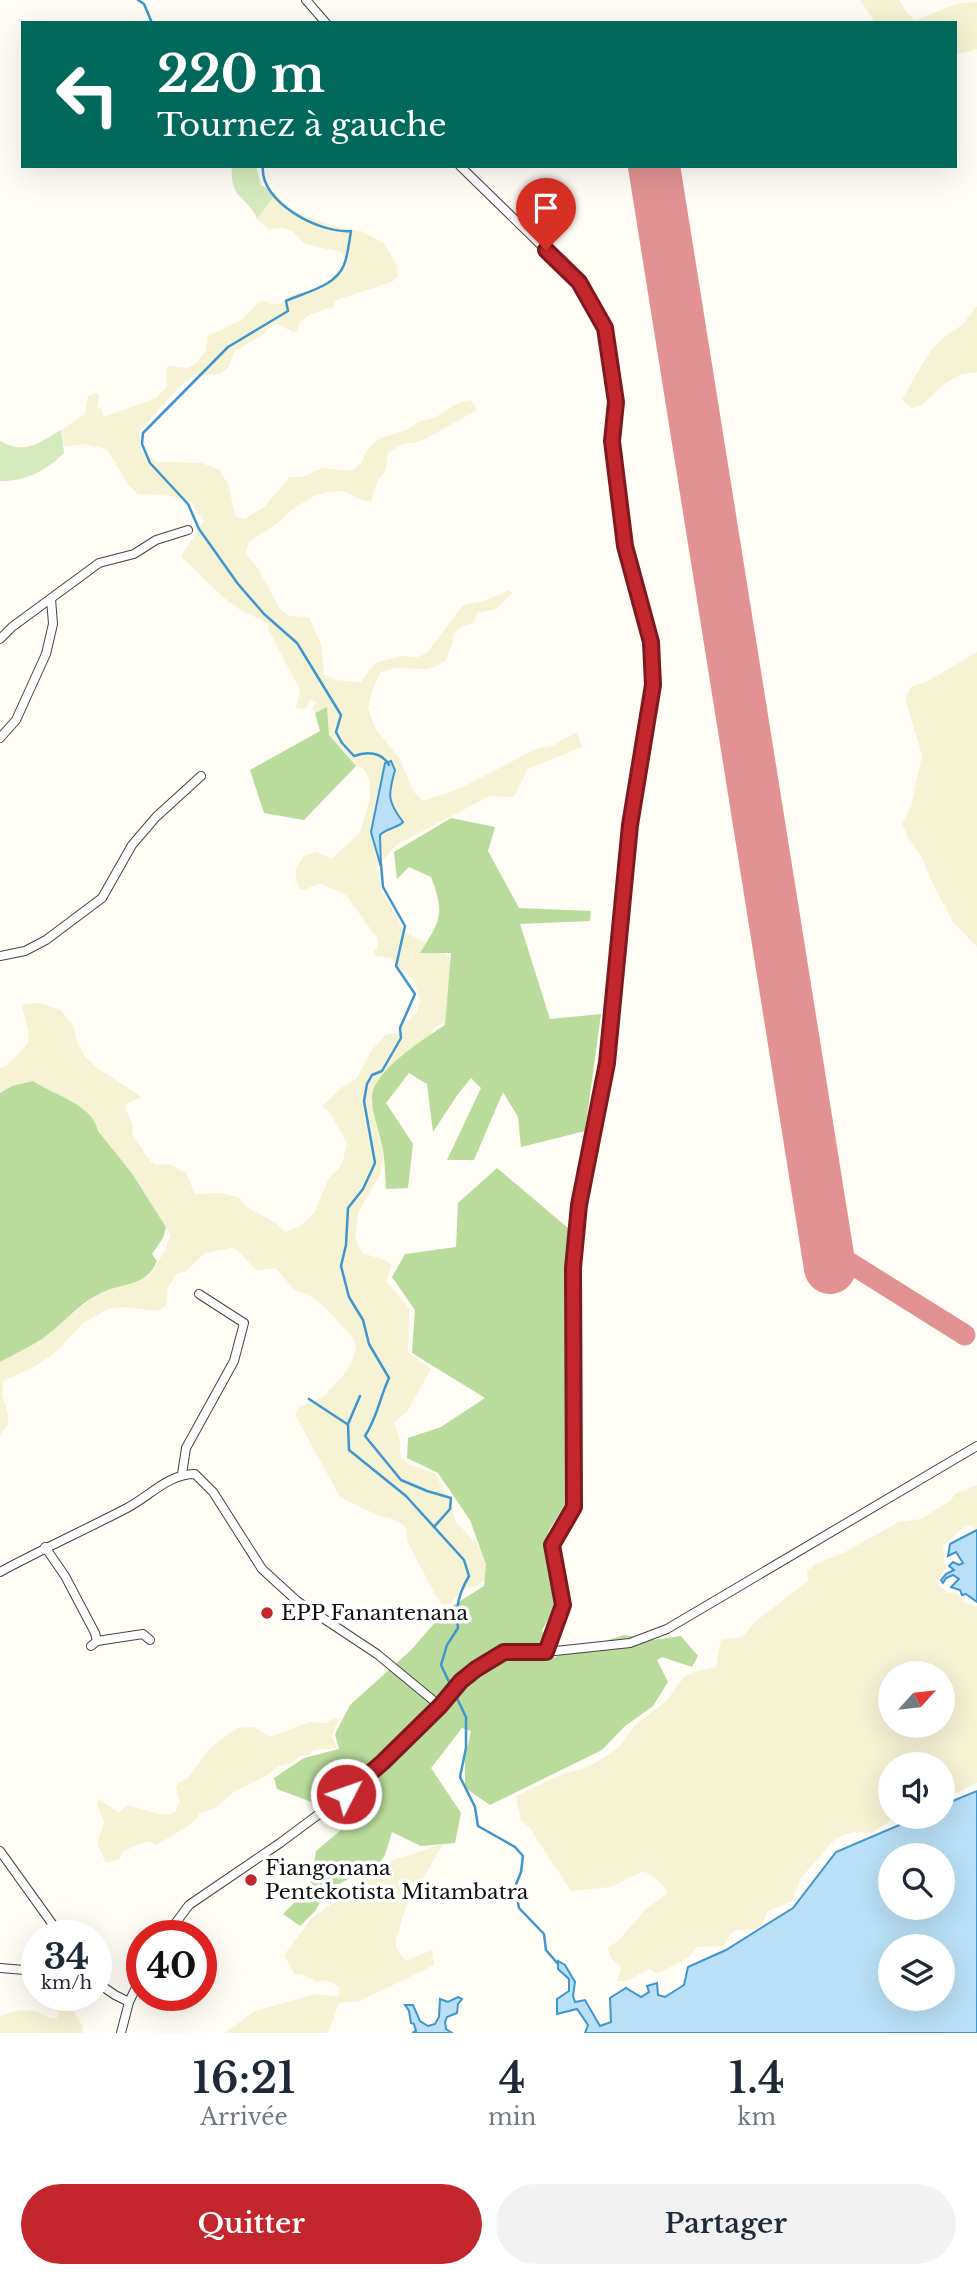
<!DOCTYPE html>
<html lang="fr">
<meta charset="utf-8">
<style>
:root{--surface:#fff;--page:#f2f2f3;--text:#1f2937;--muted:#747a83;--accent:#c4262e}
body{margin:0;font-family:"Libre Baskerville",serif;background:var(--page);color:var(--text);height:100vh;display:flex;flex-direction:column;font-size:26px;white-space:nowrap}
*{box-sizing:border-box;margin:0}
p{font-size:23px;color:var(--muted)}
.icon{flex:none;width:38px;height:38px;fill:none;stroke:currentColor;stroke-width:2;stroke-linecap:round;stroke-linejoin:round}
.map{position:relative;height:2033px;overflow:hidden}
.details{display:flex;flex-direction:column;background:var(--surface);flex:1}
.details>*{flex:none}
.guide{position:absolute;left:21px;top:21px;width:936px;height:147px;border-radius:0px;box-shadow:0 7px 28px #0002;background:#00695c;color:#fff;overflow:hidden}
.needle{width:46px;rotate:63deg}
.controls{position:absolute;left:878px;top:1661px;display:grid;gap:14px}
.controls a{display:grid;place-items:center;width:77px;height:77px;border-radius:50%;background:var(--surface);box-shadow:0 7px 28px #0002;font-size:35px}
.speed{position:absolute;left:21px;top:1920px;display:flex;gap:14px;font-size:35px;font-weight:700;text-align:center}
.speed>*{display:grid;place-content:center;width:91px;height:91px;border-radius:50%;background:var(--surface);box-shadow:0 7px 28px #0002;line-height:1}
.speed small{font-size:18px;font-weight:400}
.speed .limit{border:10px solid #d22;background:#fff;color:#111}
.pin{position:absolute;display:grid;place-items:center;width:60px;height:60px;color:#fff;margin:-72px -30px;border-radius:50% 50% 50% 0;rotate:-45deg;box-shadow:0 0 7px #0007}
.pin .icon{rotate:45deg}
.me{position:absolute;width:77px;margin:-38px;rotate:49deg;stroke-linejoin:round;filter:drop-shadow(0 0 5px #0008)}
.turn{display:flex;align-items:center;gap:24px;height:147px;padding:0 21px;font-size:32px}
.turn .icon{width:91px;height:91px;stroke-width:2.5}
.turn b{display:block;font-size:49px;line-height:60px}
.eta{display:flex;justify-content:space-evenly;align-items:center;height:119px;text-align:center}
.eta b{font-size:42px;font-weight:600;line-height:49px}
.button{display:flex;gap:14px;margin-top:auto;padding:14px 21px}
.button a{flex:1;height:80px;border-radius:42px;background:var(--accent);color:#fff;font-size:28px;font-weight:600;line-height:80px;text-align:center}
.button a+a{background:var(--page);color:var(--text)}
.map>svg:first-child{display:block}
</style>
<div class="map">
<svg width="977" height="2033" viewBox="0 0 977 2033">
<rect width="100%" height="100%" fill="#fffdf5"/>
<g fill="#f6f3d4" fill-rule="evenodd">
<path d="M860,0h39l9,14 7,6 45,-17 17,-1v47l-21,6v-32h-84l1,-4z"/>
<path d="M276,194l13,14 27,12 21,7 24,4 23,12 13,23 1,10 -6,6 -56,18 -3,7 -22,7 -11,8 -3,9 -4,1 -16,-8 -8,4 -7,7 -27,16 -7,17 -7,6 -26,1 -15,11 -41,46 2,19 16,11 45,1 17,7 9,14 8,33 8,2 19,-11 27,-31h11l21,-9 30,3 10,-9 4,-11 14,-13 27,-8 11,-8 18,-5 22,-14 13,-3 6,10 -50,28 -9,4 -15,2 -15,9 -2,17 -8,10 -7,21h-7l-21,-10 -16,1 -13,4 -23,14 -9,10 -33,22 -3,12 12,15 22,40 9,7 20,1 12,28 3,29 11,6 26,2 14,-19 26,-7 17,1 9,-4 36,-48 24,-5 21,-10 4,3 -16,16 -19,4 -3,10 -12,3 -9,8 -1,10 -6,16 -11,7 -10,2 -31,-1 -14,5 -8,19 -4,16 7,20 24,30 15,34 9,9 38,-13 75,-39 16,-3 25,-14 5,15 -54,22 -14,28 -24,-1 -94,49 -19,22 5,24 23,41 17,9 17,4 19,24 -4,50 -20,8 -7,19 -47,36 -9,20 10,18 5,18 -6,37 -21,36 -4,25 7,17 23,7 7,5 -6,16 24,28 -2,43 23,17 -24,43 -13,10 5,14 2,21 7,7 27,10 17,30 3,17 26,27 9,18 -2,12 -13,9h-7l-14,11 -3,6h-9l-6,-8 -28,-53 -3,-17 -14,-8 -12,-2 -39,-19 -45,-82 4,-8 23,-9 19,-20 10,-14 5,-14 -2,-11 -29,-32 -18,-13 -13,-4 -18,-22 -19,3 -21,-22 -5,-1 -26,5 -19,18 -10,3 -8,14 -2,17 -8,6 -32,-4 -18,2 -26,15 -27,29 -21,14 -31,14 -1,14 6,19v10l-8,11v-73l43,-25 53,-42 17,-8 26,-5 12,-8 14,-24 6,-15 -40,-63 -33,-41 -1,-5 -13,-17 -36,-18 -15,-10 -21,5 -12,7v-25l8,-4 20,-20 1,-11 -7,-26 2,-3 15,-1 22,7 13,17 2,12 9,18 12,11 42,27 1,3 -13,5 -2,4 8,19 -1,8 19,28 5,3 13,-1 17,9 9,21 25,-1 18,4 9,10 29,16 9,9 15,-6 14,-13 15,-35 10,-9 4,-9 4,-17 -17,-30 -8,-7 19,-18 15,-9 16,-29 13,-15 11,-2 21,-21 3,-11 -6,-20 -23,-23 -15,-2 -2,-5 4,-3 -1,-10 -31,-43 -26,-12 -16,7 -4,-1 -4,-8v-13l8,-12 13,-4 15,7 28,-27 10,-33v-18l-6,-12 -8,-3 -27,-31 -2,-28 -12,6 -3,-5 4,-5 -6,-4 -4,10 -10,-1 4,-18 -32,-61 1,-5 -30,-15 -15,-11 -43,-42 23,-35 -13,-19 -19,-6 -34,-2 -10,-10 -21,-35 -23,-5 -20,3 -3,-17 24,-16 3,-18 8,-3 3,3 -2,12 5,1 2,8 52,-19 11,-12 -1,-18 4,-2 18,2 7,-4 11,-13 2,-15 35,-17 16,-17 6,-1 6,3h8l10,-8 10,-3 7,2 27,-15 8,-11 6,-2 -1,-8 -5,-7 -37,-8 -11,-12 -10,-4 -14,1 -12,-10z"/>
<path d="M977,306v66l-15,2 -15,8 -27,24 -8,2 -10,-8 19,-34 11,-17 14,-13 16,-11z"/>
<path d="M977,652v295l-24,-25 -22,-42 -9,-23 -14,-20 -6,-13 9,-17 11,-52 -17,-57 7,-12 16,-5z"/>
<path d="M977,1485v45l-10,-6 -24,22 2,22 -8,15 11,10 7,-1 4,3 5,8 13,3v177l-27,13 -7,2v-34h-52v52l4,1 -23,16 -19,-1 -17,6 -36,41 -8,22 -24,10 -6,13 -6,5 -20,1 -6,4 -6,12 -27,1 -9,11 -25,13 -8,2 -5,-5 -23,13h-10l4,-13 -10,-10 -3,-10 11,-8 27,-31 22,-16 -12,-15 -13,-7 -32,16 -40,4 -42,-64 -8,-6 -5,-25 47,-22 22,-6 17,-9 18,-13 13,-19 34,-27 17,-23 10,-5 22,-5 5,-27 21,-3 14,-16 52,-40 -1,-10 10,-8 28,-11 54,-30 22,-3 29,-18 6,-8zM891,1673h52v53h-52z"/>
<path d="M336,1718l3,1 -7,17 5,12 -22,2 -7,5 -9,1 -6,7 -14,3 -12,9 -33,17 -19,16 -15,5 -6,9 -37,23 -8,-4 -7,2 -20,9 -3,7 -13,4 -9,-19 7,-22 -7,-18 2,-5 20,14 8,-8 31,9 10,1 7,-3 5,-9 -4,-16 2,-4 9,-4 23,-31 27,-20 16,-1 17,10 40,-15 15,1z"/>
<path d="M443,1844l-38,66 -9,29v9l10,13 26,-11 2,15 -74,36 -21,2 -11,30h-103l30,-22 61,-17 23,3 1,-9 -5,-4 -10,-4 -8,2 -13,-7 -10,-1 -10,-19 27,-36 76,-57z"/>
<path d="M62,2002l7,2 14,23 -1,6h-82v-17l19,-6 17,1 13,7h8l2,-8 -1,-6z"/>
</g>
<g fill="#d5ebbd">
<path d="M232,166h24l5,19 15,9 -19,25c-8,-22 -28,-19 -25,-53z"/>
<path d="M61,430l3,23c-17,17 -39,29 -64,28v-40c26,14 38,2 61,-11z"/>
</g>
<g fill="#b9dc9c">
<path d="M327,707l2,28 27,31 -52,54 -40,-7 -14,-43 70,-39 -5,-18z"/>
<path d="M451,818l44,9 -7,24 31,57 72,3 -1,10 -70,3 30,95 51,-5 -16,117 -64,16 -3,-30 -15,-25 -29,68h-27l34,-72 -10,-10 -13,16 -25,38 -6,-48 -18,-11 -23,30 27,41 -5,44 -22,1c-1,-15 -1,-30 -4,-44 -3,-15 -11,-34 -10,-49 2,-26 52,-57 73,-71l6,-72h-31c21,-33 25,-39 11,-76l-22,-10 -12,12 -3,-27z"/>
<path d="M33,1081c20,14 60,23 65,50l33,41 35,55 -3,11 -11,16 5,7c-12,28 -34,20 -58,33 -21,10 -37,31 -56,44 -13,9 -29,16 -43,24v-269l12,-7z"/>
<path d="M497,1168l71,60 1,270 -21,34 11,69 -17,29 10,28 72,-23 29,5 28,-4 17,20 -6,11 -30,-10 -5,3 11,22 -15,24 -29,21 -22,23 -112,55 -25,-17v-29l6,-28 -9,-3 -31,40 30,45 -6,30 -34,3 -29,-14 -7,23 -12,18h-14l-20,11h-8l-16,27 -15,15 -17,-12 27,-27 6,-36 31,-26 -15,-30 -18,8 -37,-14 -3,-11 30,-20 35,-9 -4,-15 15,-29 60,-54 36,-41 38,-24 2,-22 -16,-44 -32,-47 -31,-15 1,-20 33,-11 44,-29 -73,-45 3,-43 -23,-33 13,-23 51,-7 2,-44z"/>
</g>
<g fill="#b9e0f7" stroke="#3f96cf" stroke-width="2" fill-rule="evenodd">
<path d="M391,761l4,9c-7,25 -8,31 8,52 -5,6 -16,6 -23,13l1,32 -10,-35 14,-69z"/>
<path d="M977,1530v72l-11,-8 -4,1 -2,-5 -9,-3 8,-8 -6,-4 -7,3 -3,5 -2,-3 5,-6 8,-4 -5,-4 4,-4 6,3 4,-2 -7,-11 -8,4 2,-12z"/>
<path d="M977,1791v242h-392l3,-8 -11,-16 -20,5v-15l12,-8v-12l-11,-10v-8l7,4 10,17 -2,14 2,6 10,-2 15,26 11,-4 -1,-24 16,-10 15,9 8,-5 -2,-6 10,-3 1,12 7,2 19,-12 4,-18 38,-17 67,-42 43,-56 82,-35 25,-1v-11zM891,1855h52v53h-52zM891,1946h52v52h-52z"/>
<path d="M458,1997l4,2 -4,5 -1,9 -10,4 -2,5 1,7 6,4h-40l4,-2 -2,-7 -3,-1 -2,-12 -4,-6h8l7,16 8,5 7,-2 4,-7 1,-18 8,3z"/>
</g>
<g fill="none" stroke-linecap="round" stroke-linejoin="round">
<g stroke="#3f96cf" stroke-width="2.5">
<path d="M138,0l6,4 8,19"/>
<path d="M263,166c-4,36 57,68 88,65 -2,11 -3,24 -7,34 -9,22 -39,27 -58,36l2,10 -60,36 -85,86 -1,11 8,19 38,41 11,25 39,55 26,30 33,29 44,72 -5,17 6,11 12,13c13,-5 28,-4 35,9"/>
<path d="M381,864l2,23 22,39 -9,40 19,28 -15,34 1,10 -19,33 -10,4 -5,9 -3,17 11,62 -12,26 -15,19 -2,37 -5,21 8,31 14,23 6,24 20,34c-10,21 -11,38 -24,58l36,44 26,11 24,7 -1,11 -16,18"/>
<path d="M360,1396l-12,28 1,26 57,46 58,64 5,16c-10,17 -14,31 -11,52l-11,17 -6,20 10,21"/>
<path d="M309,1399l38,25"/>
<path d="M454,1692l12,25v31l-6,29 15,30 3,19 37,21 8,9 -2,16 -6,15 4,21 25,26 2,16 12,14"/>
</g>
<path stroke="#e29292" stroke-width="21" d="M826,1248l139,87"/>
<path stroke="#e29292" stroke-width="52" d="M654,166l176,1102"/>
<g stroke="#444" stroke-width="10">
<g id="minor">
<path d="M306,0l20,23"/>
<path d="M460,166l119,116 26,47 11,73 -4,39 13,105 26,96 2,43 -23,141 -23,237 -28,142 -6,63 1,239 -22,38 11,60 -17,47"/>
<path d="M0,639l12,-12 87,-64 35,-9 22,-14 32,-10"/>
<path d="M0,738l16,-18 30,-66 7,-30 -2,-25"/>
<path d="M0,956l25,-5 21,-11 56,-42 30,-53 24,-28 45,-41"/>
<path d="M182,1474l4,-26 48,-87 10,-38 -45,-29"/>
<path d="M45,1547l20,29 30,57 2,8 -6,5"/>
<path d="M0,1572c42,-23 85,-42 127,-64 23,-12 41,-34 68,-34l18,18 49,77 35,32 80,53 63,52"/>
<path d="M97,1641l46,-7 7,6"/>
<path d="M0,1851l61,85"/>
<path d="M166,1936l23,-31 91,-62 66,-49 37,-32 57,-56 4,-8 17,-17 43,-29h42l84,-9 37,-14 310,-183"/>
<path d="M0,1968l37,3"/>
<path d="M96,1982l19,13 14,7"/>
<path d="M121,2033l8,-31 13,-27"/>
</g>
</g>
<use href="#minor" stroke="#fff" stroke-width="8"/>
</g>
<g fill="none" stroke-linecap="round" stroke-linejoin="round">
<g stroke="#7f191e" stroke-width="18">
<path id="route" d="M346,1794l37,-32 57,-56 21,-25 15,-12 28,-17h42l17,-47 -11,-60 22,-38 -1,-239 6,-63 28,-142 23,-238 23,-140 -2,-43 -26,-96 -13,-105 4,-39 -11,-74 -26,-46 -33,-32"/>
</g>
<use href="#route" stroke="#c4262e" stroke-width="12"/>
</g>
<g fill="#c4262e" stroke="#fff" stroke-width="2.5">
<circle cx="267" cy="1613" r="7"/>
<circle cx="251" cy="1880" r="7"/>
</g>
<g text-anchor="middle" stroke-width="7" stroke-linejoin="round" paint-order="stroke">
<g font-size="21" fill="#111" stroke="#fff" text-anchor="start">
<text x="281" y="1620">EPP Fanantenana</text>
<text x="265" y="1875">Fiangonana<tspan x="265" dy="24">Pentekotista Mitambatra</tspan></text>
</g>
</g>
</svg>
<div class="controls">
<a><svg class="needle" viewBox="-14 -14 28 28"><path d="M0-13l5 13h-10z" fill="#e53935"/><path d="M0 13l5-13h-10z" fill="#747a83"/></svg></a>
<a><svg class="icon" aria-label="sound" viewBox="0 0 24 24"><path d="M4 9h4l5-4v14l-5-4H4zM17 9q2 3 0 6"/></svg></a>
<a><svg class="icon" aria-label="search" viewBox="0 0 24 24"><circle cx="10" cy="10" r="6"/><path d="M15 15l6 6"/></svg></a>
<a><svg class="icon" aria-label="layers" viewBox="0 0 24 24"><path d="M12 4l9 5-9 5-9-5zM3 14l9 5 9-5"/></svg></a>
</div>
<div class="speed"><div>34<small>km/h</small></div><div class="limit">40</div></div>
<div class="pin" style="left:546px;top:250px;background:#d93025"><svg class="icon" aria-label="arrive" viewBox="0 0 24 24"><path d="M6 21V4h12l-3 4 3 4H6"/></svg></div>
<svg class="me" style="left:346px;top:1794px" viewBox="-20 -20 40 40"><circle r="17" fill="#c4262e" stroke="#fff" stroke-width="3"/><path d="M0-11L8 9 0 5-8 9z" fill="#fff"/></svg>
<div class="guide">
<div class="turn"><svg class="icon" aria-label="left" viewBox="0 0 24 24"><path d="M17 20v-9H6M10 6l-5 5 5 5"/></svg><div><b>220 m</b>Tournez à gauche</div></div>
</div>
</div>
<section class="details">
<div class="eta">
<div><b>16:21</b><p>Arrivée</p></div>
<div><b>4</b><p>min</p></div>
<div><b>1.4</b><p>km</p></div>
</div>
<div class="button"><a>Quitter</a><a>Partager</a></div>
</section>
